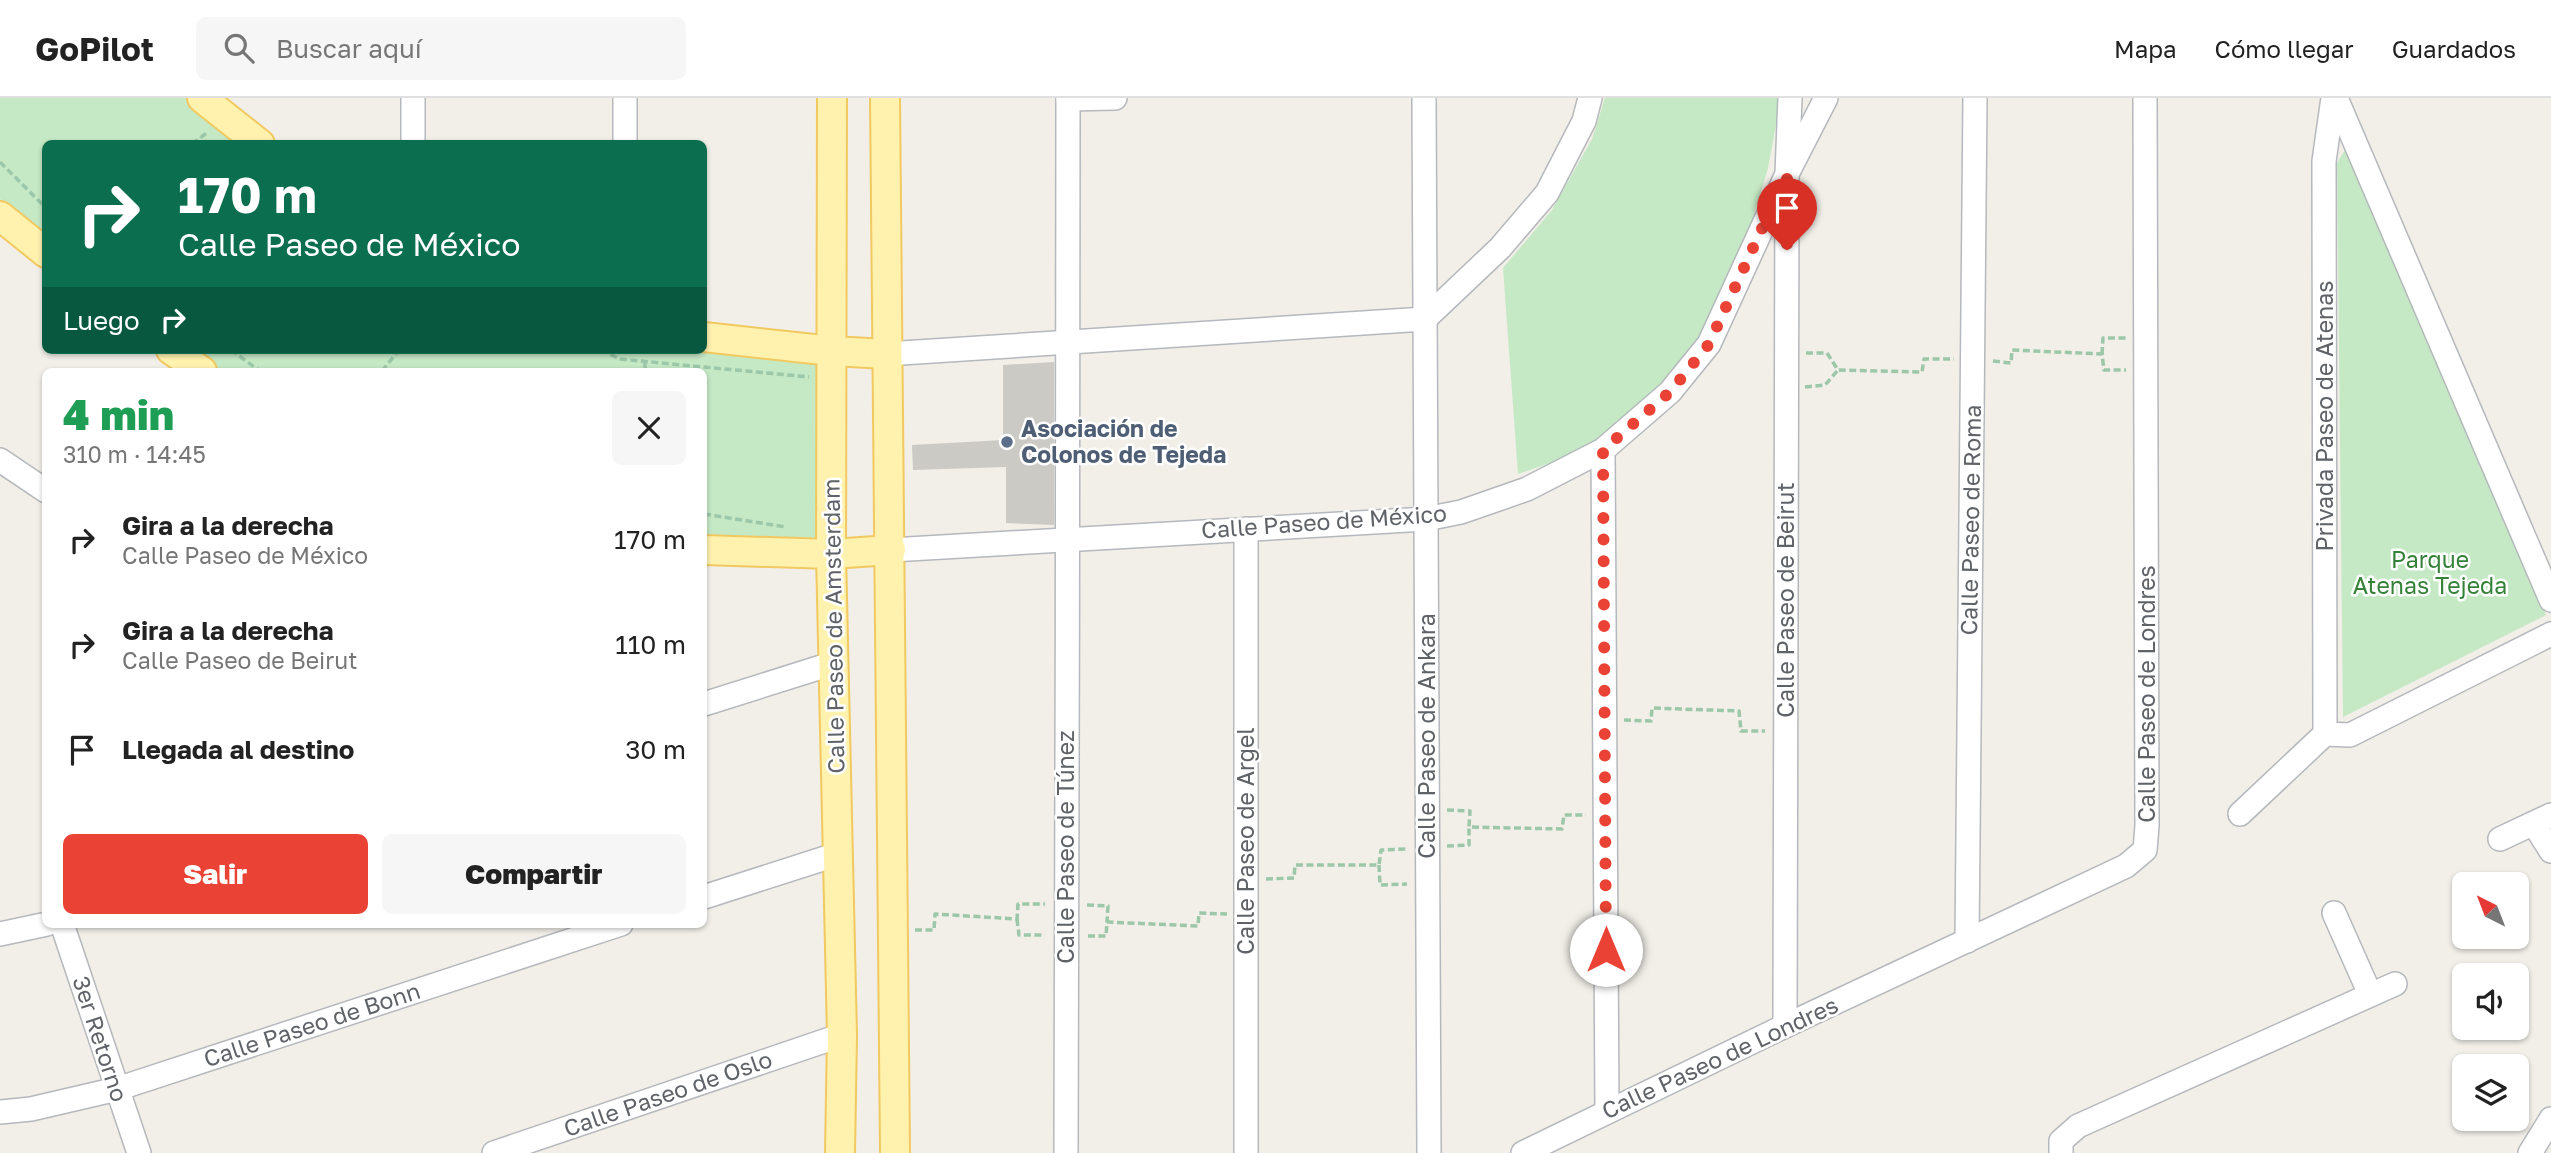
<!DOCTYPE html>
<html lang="es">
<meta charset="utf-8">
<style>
:root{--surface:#fff;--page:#f6f6f6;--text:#222;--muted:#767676;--line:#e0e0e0;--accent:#ea4335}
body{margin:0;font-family:"Golos Text",sans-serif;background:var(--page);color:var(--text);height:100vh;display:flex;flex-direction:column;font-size:26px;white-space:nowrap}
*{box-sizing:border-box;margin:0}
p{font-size:23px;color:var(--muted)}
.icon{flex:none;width:38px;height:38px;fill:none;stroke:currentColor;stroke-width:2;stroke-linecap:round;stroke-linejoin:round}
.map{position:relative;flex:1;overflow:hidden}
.panel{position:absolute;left:42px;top:270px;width:665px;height:560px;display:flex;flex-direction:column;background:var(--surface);border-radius:10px;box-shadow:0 2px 5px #0004}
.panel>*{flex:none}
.banner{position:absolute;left:42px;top:42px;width:665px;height:214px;border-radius:10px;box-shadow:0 2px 5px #0004;background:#0b6e4f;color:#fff;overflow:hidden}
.needle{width:46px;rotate:318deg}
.tools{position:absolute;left:2452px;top:774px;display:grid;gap:14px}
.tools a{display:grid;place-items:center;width:77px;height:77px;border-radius:10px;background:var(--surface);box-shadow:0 2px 5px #0004;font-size:35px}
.pin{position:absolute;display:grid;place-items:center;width:60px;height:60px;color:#fff;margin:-72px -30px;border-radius:50% 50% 50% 0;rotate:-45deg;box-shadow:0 0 7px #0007}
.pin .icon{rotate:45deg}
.me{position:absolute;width:77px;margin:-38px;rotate:0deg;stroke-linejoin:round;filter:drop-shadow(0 0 5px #0008)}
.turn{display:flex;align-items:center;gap:24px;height:147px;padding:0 21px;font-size:32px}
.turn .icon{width:91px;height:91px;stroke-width:2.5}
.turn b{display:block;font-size:49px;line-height:60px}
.then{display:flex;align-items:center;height:66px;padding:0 21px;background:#0003;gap:14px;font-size:26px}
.round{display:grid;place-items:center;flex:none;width:74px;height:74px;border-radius:10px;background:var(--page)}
.head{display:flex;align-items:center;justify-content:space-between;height:119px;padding:0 21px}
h1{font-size:42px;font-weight:800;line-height:52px;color:#1e9e55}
.cta{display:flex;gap:14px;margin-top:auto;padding:14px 21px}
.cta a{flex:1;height:80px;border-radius:10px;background:var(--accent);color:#fff;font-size:28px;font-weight:800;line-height:80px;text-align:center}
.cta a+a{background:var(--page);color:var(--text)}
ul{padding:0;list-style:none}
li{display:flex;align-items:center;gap:21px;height:105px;padding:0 21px}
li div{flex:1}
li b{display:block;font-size:26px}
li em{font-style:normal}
header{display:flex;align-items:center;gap:42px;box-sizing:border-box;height:98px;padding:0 35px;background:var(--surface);border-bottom:2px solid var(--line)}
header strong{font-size:33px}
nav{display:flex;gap:38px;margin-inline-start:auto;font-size:24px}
.search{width:490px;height:63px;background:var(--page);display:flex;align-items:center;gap:18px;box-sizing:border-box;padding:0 24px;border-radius:10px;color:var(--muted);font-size:26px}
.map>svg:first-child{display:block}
</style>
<header>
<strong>GoPilot</strong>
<div class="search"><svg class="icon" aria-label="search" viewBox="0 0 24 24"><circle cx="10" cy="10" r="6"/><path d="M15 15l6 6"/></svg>Buscar aquí</div>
<nav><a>Mapa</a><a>Cómo llegar</a><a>Guardados</a></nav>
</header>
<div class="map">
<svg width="2551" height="1055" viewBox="0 0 2551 1055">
<rect width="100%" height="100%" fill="#f1efe8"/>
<g fill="#c5e8c5">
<path d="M0,0h188l60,45 -202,1 -1,97 -45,-42z"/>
<path d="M1605,0h176l-13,70 -28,93 -50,95 -38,38 -73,59 -61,21 -15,-206 49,-58 40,-71z"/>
<path d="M2345,52l201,465 -203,102 -6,-554z"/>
<path d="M182,252h522l117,6v190l-56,-2 -61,-8v-165h-490z"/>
</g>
<path fill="#cccac5" d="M1054,264v163l-48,-2v-56l-93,3 -1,-25 91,-5v-75z"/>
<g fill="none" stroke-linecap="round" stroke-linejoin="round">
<g stroke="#b5b8bc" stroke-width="26">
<g id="minor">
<path d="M1424,0l5,1055"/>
<path d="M2336,0l215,502"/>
<path d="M1068,1l47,-1"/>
<path d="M413,46v-46"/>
<path d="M625,46v-46"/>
<path d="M886,256l539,-35 75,-71 47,-55 37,-72 6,-23"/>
<path d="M1603,352l4,661"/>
<path d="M0,362l46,31"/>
<path d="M891,452l535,-31 35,-7 66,-23 76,-39 67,-58 39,-48 78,-170 3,-76"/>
<path d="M704,606l130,-41"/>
<path d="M2325,636l-1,-573 9,-63"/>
<path d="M2240,716l85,-80 25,1 201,-101"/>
<path d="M2534,726l17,27"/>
<path d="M2500,741l51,-24"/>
<path d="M704,799l134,-43"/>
<path d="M2334,815l36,81"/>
<path d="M62,826l77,229"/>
<path d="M0,836l47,-10"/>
<path d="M1967,843l8,-843"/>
<path d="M1785,928l2,-852 39,-76"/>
<path d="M0,1014l31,-3 86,-20 504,-165"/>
<path d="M494,1055l348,-118"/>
<path d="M1066,1055c0,-352 3,-703 2,-1055"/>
<path d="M1246,1055v-624"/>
<path d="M1523,1055l262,-127 341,-160 19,-16 2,-24 -2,-728"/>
<path d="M2061,1055v-12l17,-15 317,-142"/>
<path d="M2530,1055l21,-34"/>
</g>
</g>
<g stroke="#f2c960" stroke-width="32">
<g id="major">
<path d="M202,0l58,46"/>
<path d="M832,0l-1,456 11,481 -2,118"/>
<path d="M885,0l10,1055"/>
<path d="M0,118l46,37"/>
<path d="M704,239l128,14 54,3"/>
<path d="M171,252l31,21"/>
<path d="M704,452l127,4 60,-4"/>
</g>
</g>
<g stroke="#9cc7a9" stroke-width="3.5" stroke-dasharray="7 3.5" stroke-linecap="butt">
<path d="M192,46l16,-12"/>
<path d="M0,64l46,46"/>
<path d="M231,252l29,21"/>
<path d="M601,252l19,9 189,18"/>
<path d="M1806,255h21l11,17 84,2 2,-13h30"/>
<path d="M2102,256l1,-16h24"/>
<path d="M645,263v10"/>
<path d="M1993,263l18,2 1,-13 90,4 2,16h22"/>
<path d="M382,273l17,-21"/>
<path d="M1805,289l20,-2 13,-15"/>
<path d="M704,416l82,13"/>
<path d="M1624,622l27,1 1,-13 87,3 2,20h24"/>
<path d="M1447,712l23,1 -1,16 93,2 2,-14h22"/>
<path d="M1447,748l22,-1v-18"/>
<path d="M1379,767l1,20 27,-1"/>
<path d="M1266,781l28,-1 1,-13h84l2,-15 27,-1"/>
<path d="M1087,807l21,1 -1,16"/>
<path d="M1017,821l2,16h26"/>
<path d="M915,832h19l1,-16 82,5 1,-15h27"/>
<path d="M1088,838h18l1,-14 91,4 1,-13 28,1"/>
</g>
<use href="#minor" stroke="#fff" stroke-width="23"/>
<use href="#major" stroke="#fff2af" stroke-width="28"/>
</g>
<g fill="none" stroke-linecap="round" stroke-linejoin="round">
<path stroke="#ea4335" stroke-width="12" stroke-dasharray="0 21.6" d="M1606,852l-3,-500 67,-58 39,-48 78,-170v76"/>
</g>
<circle fill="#5c6f8a" stroke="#fff" stroke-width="2.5" cx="1007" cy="344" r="7"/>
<g text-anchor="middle" stroke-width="5" stroke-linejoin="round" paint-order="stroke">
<g font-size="23" fill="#5f6368" stroke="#fff">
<text transform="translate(2325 318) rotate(-90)" y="8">Privada Paseo de Atenas</text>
<text transform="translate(1971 422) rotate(-89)" y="8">Calle Paseo de Roma</text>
<text transform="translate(1324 424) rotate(-4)" y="8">Calle Paseo de México</text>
<text transform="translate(1786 502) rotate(-90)" y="8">Calle Paseo de Beirut</text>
<text transform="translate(834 528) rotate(-91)" y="8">Calle Paseo de Amsterdam</text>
<text transform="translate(2147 596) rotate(-90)" y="8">Calle Paseo de Londres</text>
<text transform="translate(1427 638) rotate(-90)" y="8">Calle Paseo de Ankara</text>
<text transform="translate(1246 743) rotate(-90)" y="8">Calle Paseo de Argel</text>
<text transform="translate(1066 749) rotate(-90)" y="8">Calle Paseo de Túnez</text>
<text transform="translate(312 927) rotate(-18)" y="8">Calle Paseo de Bonn</text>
<text transform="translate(100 941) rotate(72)" y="8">3er Retorno</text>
<text transform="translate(1720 960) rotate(-25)" y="8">Calle Paseo de Londres</text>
<text transform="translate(668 996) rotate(-19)" y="8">Calle Paseo de Oslo</text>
</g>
<g font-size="23" font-weight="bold" fill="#4e5e75" stroke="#fff" text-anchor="start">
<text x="1021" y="339">Asociación de<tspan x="1021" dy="26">Colonos de Tejeda</tspan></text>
</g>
<g font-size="23" fill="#348238" stroke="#fff">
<text x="2430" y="470">Parque<tspan x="2430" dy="26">Atenas Tejeda</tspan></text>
</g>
</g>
</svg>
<div class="tools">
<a><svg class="needle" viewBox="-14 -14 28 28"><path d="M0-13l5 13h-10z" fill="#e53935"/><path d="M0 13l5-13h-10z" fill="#767676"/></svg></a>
<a><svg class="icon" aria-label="sound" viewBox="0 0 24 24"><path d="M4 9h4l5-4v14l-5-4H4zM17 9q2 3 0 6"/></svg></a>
<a><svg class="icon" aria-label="layers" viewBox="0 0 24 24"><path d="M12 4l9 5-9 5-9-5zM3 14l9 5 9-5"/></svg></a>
</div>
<div class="pin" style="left:1787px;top:152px;background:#d93025"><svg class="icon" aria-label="arrive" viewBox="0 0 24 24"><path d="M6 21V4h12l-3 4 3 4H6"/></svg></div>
<svg class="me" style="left:1606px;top:852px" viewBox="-20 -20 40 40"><circle r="19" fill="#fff"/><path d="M0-13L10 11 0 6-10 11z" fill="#ea4335"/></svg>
<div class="banner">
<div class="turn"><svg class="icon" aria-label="right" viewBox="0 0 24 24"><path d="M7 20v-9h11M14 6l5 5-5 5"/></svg><div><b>170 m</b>Calle Paseo de México</div></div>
<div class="then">Luego<svg class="icon" aria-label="right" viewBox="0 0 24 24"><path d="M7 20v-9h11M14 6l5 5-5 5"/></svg></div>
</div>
<section class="panel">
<div class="head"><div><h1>4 min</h1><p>310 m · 14:45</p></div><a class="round"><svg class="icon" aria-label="close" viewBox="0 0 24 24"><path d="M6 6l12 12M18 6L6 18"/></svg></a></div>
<ul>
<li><svg class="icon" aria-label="right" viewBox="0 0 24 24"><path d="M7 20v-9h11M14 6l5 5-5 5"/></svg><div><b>Gira a la derecha</b><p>Calle Paseo de México</p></div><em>170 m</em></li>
<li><svg class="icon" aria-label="right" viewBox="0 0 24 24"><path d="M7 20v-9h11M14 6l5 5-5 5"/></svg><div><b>Gira a la derecha</b><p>Calle Paseo de Beirut</p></div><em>110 m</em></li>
<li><svg class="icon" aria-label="arrive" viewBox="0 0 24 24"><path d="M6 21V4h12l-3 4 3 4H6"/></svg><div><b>Llegada al destino</b></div><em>30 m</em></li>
</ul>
<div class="cta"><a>Salir</a><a>Compartir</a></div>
</section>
</div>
